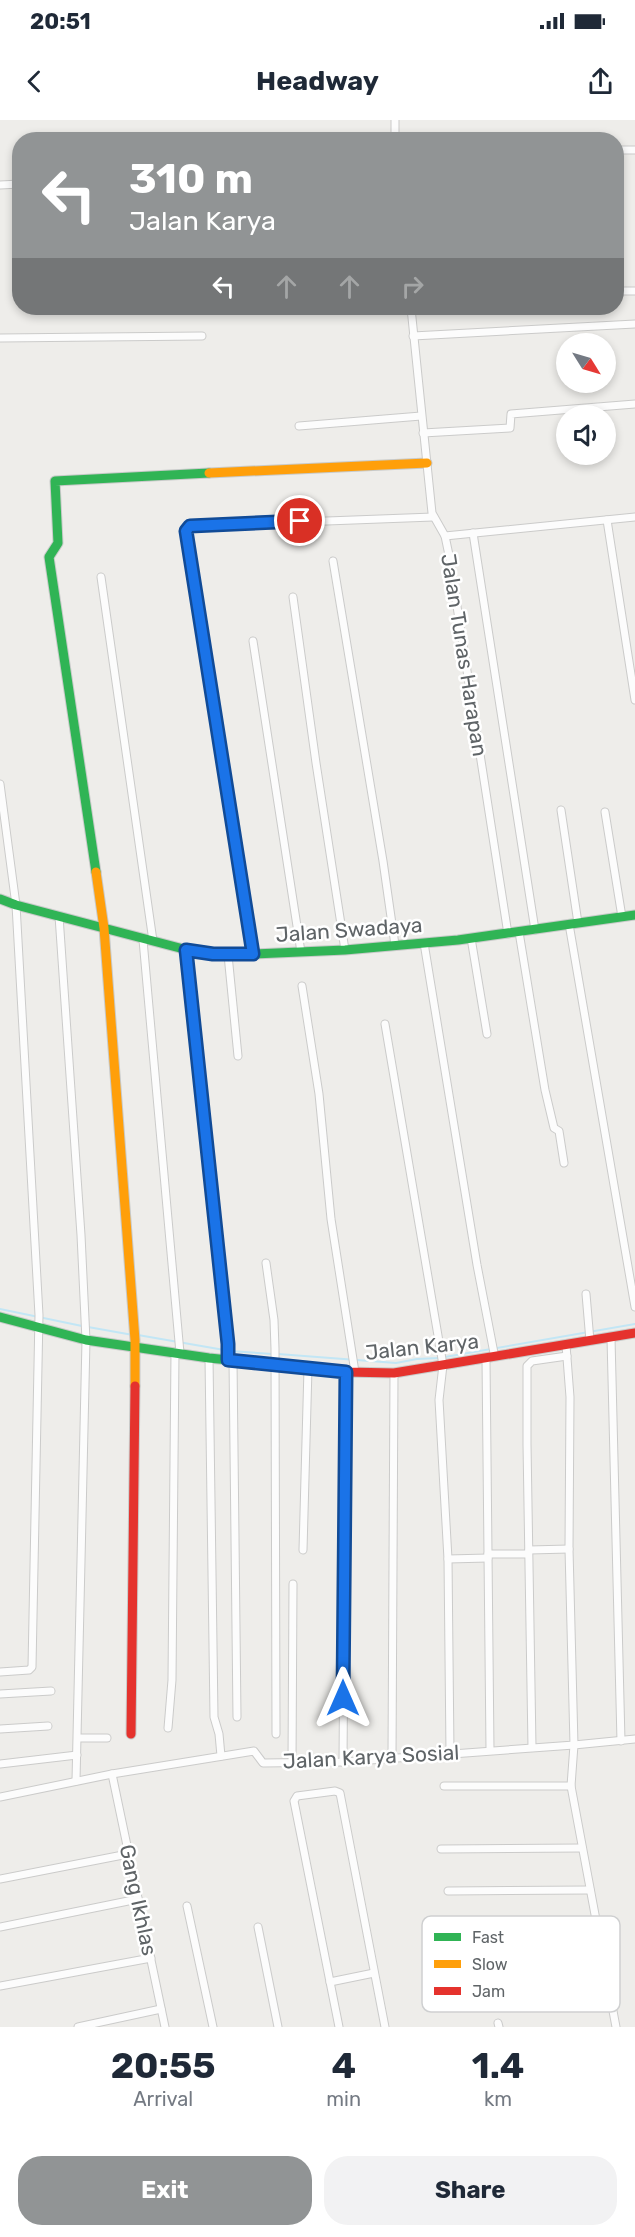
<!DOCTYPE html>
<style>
:root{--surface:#fff;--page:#f2f2f3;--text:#1f2937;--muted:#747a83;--accent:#919495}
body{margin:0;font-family:Rubik,sans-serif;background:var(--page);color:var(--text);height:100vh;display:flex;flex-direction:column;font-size:22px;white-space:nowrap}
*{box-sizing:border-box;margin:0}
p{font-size:20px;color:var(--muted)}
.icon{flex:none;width:33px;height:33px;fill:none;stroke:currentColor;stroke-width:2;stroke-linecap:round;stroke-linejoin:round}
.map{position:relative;height:1907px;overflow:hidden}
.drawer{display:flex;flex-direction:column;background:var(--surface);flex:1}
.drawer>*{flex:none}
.guide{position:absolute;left:12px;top:12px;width:612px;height:183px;border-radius:24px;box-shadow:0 3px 9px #0003;background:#919495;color:#fff;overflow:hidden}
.needle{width:39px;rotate:127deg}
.buttons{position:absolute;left:556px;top:213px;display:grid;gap:12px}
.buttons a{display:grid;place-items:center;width:60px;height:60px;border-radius:50%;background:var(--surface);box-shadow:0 3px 9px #0003;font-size:30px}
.pin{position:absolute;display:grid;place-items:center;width:51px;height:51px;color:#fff;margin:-26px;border:3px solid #fff;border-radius:50%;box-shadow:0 2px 6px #0007}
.me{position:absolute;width:66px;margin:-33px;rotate:0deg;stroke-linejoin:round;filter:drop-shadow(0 0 4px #0008)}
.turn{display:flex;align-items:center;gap:21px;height:126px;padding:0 18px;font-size:27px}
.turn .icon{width:78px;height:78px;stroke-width:2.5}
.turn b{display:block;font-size:42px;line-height:51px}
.lanes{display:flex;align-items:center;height:57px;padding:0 18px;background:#0003;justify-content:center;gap:30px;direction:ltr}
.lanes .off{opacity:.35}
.eta{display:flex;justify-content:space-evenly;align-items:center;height:102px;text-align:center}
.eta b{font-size:36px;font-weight:700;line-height:42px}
.cta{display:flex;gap:12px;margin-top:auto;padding:12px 18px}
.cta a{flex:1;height:69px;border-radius:24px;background:var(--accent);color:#fff;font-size:24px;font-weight:700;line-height:69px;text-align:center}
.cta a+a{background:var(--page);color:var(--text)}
.status{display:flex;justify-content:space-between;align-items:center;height:42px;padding:0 30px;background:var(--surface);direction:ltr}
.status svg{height:16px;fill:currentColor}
header{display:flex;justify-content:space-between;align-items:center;height:78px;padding:0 18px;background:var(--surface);font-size:27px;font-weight:700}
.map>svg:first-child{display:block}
</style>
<div class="status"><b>20:51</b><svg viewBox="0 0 49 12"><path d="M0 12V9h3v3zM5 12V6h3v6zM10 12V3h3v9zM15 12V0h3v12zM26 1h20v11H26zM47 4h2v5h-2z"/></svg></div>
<header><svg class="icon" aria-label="back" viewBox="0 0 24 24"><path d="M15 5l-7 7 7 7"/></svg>Headway<svg class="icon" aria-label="share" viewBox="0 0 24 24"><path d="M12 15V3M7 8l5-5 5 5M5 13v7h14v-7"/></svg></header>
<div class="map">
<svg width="635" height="1907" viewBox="0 0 635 1907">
<rect width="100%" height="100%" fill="#eeedea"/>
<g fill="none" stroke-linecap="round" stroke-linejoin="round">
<g stroke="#c2e6f5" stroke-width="2">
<path d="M0,1189l82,17"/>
<path d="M88,1207l45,8"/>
<path d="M138,1215l92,16 42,3"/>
<path d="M278,1234l118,9 21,-4 22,-1"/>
<path d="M445,1237l190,-33"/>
</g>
<g stroke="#cbcbca" stroke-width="9">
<g id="street">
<path d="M395,0v20"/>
<path d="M616,30h19"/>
<path d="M0,65l20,-1"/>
<path d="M616,171h19"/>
<path d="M411,188l21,205 13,23 4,19 59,379"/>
<path d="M413,216l222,-12"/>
<path d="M0,218l202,-2"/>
<path d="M299,306l122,-10"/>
<path d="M423,313l87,-5 1,-14 124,-10"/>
<path d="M607,400l28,180"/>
<path d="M473,413l62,397"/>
<path d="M445,416l190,-19"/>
<path d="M333,441l50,300 12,84"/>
<path d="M101,457l52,364"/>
<path d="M293,477l23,166 29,187"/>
<path d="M253,521l48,311"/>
<path d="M0,664l16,121 23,410 -7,352 -3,3 -29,2"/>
<path d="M561,690l17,113"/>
<path d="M605,692l17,105"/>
<path d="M59,796l22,319 5,105 -10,441"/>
<path d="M569,804l66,383"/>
<path d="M519,812l26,158 9,38 5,3 5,32"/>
<path d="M471,818l16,96"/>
<path d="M143,820l37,413"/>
<path d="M424,823l53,322 17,88 -2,4"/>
<path d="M186,830l42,394v16"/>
<path d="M253,834l-67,-424 4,-4 243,-9"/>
<path d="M228,835l10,101"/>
<path d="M302,866l17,108 12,125 24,153"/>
<path d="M385,904l58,341 -4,35 9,159 2,194"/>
<path d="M266,1143l8,57 1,29 1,385"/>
<path d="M586,1174l4,47"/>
<path d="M611,1218l10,403"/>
<path d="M209,1238l5,359 5,17 2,22"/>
<path d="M486,1239l4,391"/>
<path d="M233,1240l4,357"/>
<path d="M303,1430l5,-182"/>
<path d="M529,1430l40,-1"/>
<path d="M488,1434h40"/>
<path d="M448,1439l40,-1"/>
<path d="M0,1574l51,-3"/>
<path d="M168,1608l4,-48 3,-328"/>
<path d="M0,1609l48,-3"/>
<path d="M78,1618h29"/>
<path d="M532,1627l-5,-303v-78l5,-5 35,-5"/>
<path d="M392,1637l2,-384"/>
<path d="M343,1642l3,-390"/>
<path d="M292,1643l1,-179"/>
<path d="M0,1644l77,-9"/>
<path d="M112,1654l53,253"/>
<path d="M444,1666h127"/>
<path d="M0,1677l112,-23 142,-23 9,12 80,-1 231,-17 -5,-196 1,-152 -4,-52"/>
<path d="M441,1729l141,-1"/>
<path d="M0,1759l128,-25"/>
<path d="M448,1771l142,-1"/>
<path d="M187,1786l26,121"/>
<path d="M0,1807l138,-28"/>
<path d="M258,1807l20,100"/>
<path d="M330,1862l44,-9"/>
<path d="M0,1866l151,-28"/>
<path d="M498,1903l1,4"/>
<path d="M78,1907l83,-18"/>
<path d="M339,1907l-45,-226 3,-5 38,-5 5,2 45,234"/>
<path d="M616,1907l-45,-241 3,-41 61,-6"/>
</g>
</g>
<g stroke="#c8cac9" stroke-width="11">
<g id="fast">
<path d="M96,752l-47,-315 9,-14 -3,-62 154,-8"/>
<path d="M0,779l16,6 179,47 33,3 117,-5 113,-10 177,-25"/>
<path d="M0,1197l86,23 123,18 97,10"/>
</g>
</g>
<g stroke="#c8cac9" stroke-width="11">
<g id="slow">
<path d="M209,353l218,-10"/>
<path d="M96,752l8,56 31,412v46"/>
</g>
</g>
<g stroke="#c8cac9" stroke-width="11">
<g id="jam">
<path d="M306,1248l40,4 48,1 241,-40"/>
<path d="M131,1614l4,-348"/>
</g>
</g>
<use href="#street" stroke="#fcfcfc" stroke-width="7"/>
<use href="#fast" stroke="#30b455" stroke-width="9"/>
<use href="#slow" stroke="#ff9f0a" stroke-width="9"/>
<use href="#jam" stroke="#e5322d" stroke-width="9"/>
</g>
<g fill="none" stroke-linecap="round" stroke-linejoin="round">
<g stroke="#114b97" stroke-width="15">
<path id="route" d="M300,401l-110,5 -4,5 67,423h-40l-27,-4 42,394v16l118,12 -3,326"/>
</g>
<use href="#route" stroke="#1a73e8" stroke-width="10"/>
</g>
<g text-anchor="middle" stroke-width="5" stroke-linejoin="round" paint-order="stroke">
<g font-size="21" fill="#5f6467" stroke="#fff">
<text transform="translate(464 535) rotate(81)" y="7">Jalan Tunas Harapan</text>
<text transform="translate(349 810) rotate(-4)" y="7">Jalan Swadaya</text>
<text transform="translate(422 1227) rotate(-6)" y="7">Jalan Karya</text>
<text transform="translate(371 1637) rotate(-3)" y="7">Jalan Karya Sosial</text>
<text transform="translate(138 1780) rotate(78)" y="7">Gang Ikhlas</text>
</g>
</g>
<rect x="422" y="1796" width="198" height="96" rx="9" fill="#fff" stroke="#cfd0d1" stroke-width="1.5"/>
<rect x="434" y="1813" width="27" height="8" fill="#30b455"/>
<rect x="434" y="1840" width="27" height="8" fill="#ff9f0a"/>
<rect x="434" y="1867" width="27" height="8" fill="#e5322d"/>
<g font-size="16" fill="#5f6467">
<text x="472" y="1823">Fast</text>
<text x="472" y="1850">Slow</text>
<text x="472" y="1877">Jam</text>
</g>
</svg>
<div class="buttons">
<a><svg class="needle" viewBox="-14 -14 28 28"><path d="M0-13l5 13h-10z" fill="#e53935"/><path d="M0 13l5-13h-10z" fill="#747a83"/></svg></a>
<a><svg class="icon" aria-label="sound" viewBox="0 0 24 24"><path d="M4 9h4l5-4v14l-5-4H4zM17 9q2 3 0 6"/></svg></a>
</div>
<div class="pin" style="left:300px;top:401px;background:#d93025"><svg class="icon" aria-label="arrive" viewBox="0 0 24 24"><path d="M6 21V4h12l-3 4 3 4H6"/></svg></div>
<svg class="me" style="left:343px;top:1578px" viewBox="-20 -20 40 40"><path d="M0-17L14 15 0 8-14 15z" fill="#1a73e8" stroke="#fff" stroke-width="4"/></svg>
<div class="guide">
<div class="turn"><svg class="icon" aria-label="left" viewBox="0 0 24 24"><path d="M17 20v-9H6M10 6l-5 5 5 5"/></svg><div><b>310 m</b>Jalan Karya</div></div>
<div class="lanes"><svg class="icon" aria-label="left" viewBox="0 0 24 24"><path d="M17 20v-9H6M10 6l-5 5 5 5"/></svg><svg class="icon off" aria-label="ahead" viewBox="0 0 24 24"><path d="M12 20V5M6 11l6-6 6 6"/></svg><svg class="icon off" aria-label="ahead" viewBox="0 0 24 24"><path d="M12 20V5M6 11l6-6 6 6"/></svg><svg class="icon off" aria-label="right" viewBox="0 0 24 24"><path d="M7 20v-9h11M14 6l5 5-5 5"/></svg></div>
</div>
</div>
<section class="drawer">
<div class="eta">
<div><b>20:55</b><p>Arrival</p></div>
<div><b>4</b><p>min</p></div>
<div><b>1.4</b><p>km</p></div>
</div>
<div class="cta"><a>Exit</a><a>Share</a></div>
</section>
